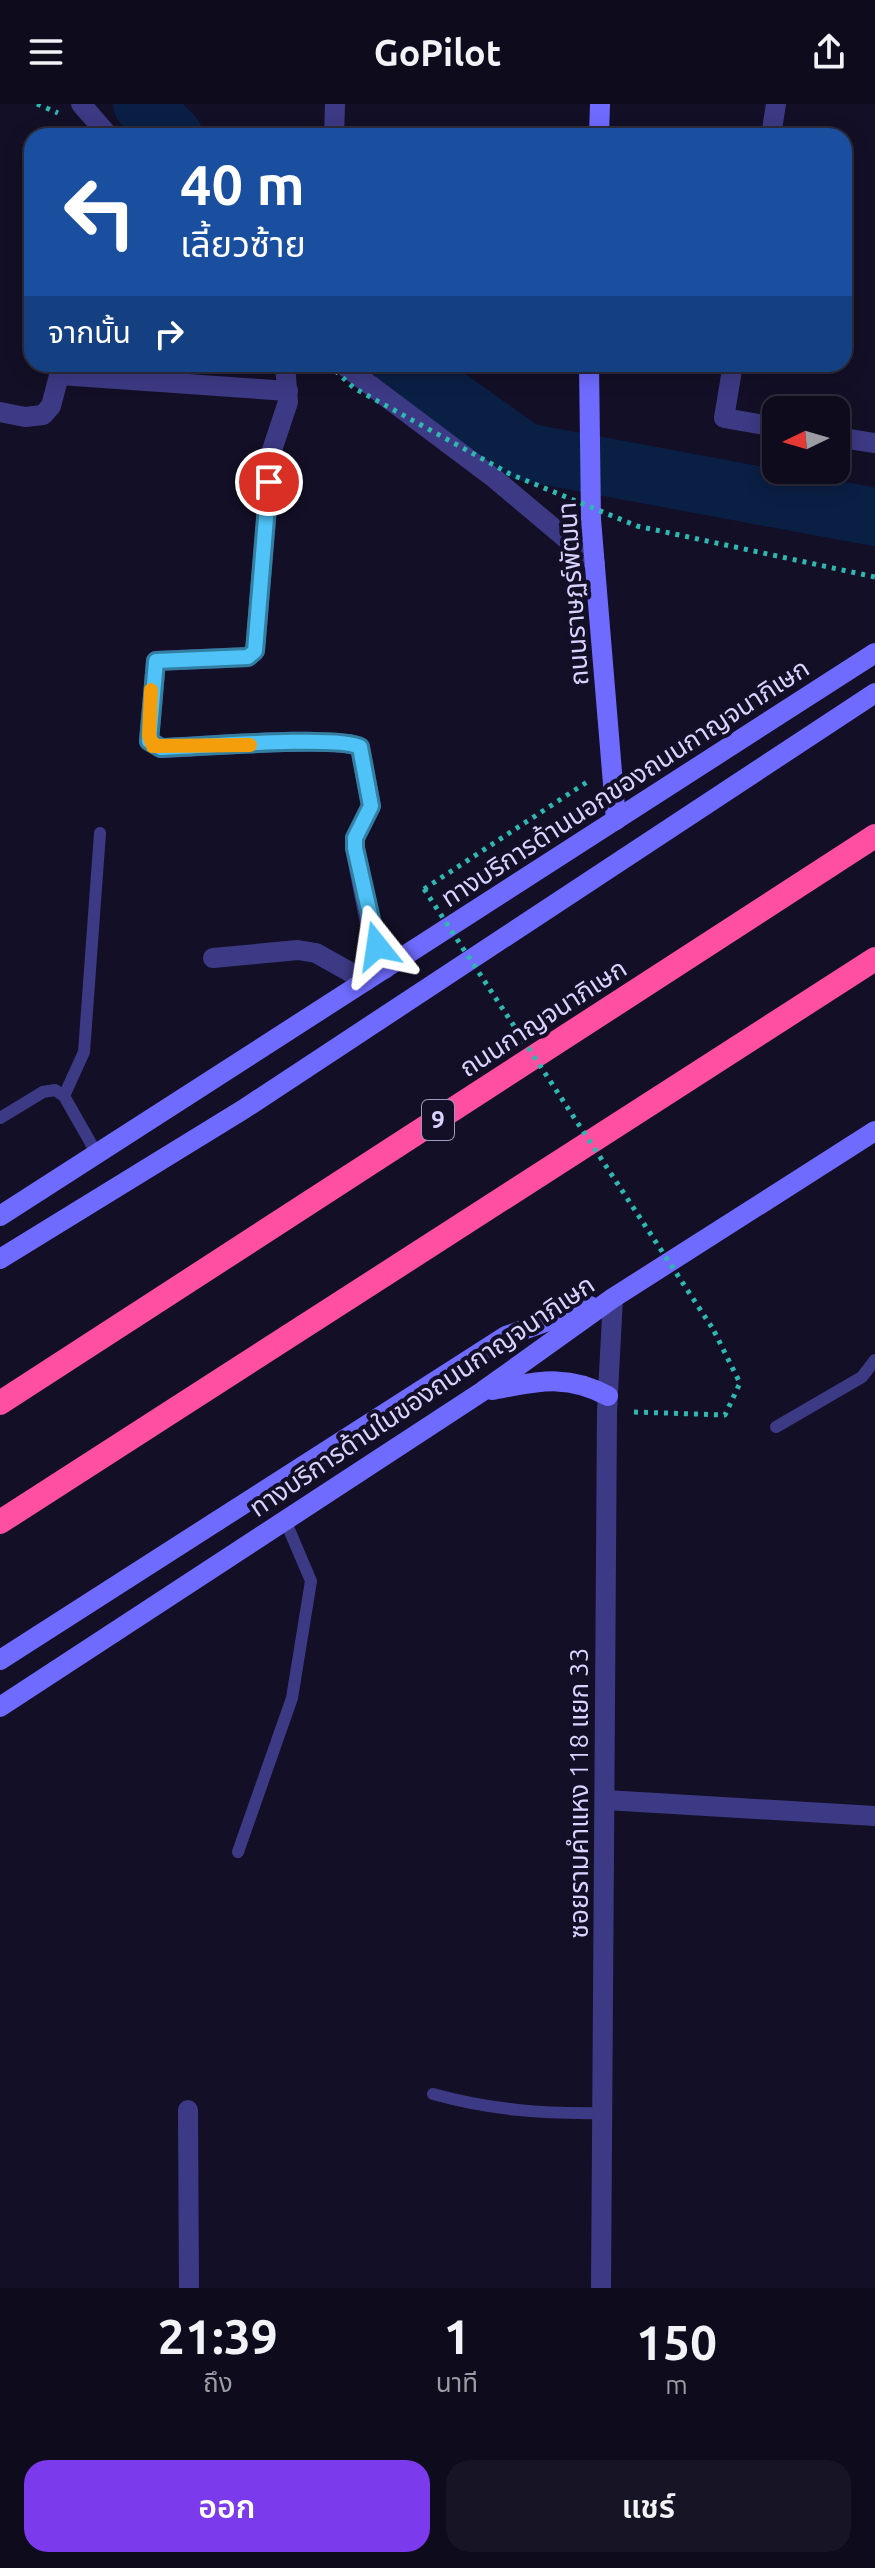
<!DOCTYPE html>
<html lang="th">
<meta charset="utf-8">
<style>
:root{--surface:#0e0b1c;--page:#171425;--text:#f1f3f6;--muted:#9b9ba3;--line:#2e2b3b;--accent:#7c3aed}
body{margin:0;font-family:Ubuntu,"Noto Sans Thai",sans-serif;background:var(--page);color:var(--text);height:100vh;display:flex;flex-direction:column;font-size:30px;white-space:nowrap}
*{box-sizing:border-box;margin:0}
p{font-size:26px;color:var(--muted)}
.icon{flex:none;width:44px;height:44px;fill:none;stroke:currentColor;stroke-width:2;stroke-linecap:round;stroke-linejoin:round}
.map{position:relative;height:2184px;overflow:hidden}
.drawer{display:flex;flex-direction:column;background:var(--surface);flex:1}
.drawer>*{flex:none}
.top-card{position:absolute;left:24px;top:24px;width:828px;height:244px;border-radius:24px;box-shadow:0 4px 20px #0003,0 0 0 2px var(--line);background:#1a4fa0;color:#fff;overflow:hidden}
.needle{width:52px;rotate:265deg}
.controls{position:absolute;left:762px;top:292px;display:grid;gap:16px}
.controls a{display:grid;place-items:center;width:88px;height:88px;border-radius:16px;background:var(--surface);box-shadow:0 4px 20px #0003,0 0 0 2px var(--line);font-size:40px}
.pin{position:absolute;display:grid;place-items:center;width:68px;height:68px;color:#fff;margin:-34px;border:4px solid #fff;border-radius:50%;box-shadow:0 2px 8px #0007}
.me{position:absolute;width:88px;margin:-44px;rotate:345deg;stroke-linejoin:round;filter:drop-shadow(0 0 6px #0008)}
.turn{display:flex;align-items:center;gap:28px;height:168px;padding:0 24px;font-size:36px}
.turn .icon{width:104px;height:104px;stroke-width:2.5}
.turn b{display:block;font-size:56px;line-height:68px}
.then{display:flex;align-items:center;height:76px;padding:0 24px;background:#0003;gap:16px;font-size:30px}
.eta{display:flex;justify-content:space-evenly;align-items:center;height:136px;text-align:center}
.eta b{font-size:48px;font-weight:600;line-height:56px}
.action{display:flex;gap:16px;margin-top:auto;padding:16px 24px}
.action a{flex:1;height:92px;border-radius:24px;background:var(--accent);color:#fff;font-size:32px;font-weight:600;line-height:92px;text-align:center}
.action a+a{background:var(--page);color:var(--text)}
header{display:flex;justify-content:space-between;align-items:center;height:104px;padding:0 24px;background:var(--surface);font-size:36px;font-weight:600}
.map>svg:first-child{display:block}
</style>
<header><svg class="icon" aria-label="menu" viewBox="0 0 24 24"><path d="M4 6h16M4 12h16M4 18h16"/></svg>GoPilot<svg class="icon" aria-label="share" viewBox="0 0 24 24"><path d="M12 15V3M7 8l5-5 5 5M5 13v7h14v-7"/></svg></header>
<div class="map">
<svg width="875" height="2184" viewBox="0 0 875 2184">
<rect width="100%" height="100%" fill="#130f26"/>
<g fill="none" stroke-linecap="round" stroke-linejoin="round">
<g stroke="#0a1f44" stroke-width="58">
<path d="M142,0l32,32"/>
<path d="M401,260l124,88 350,65"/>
</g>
<g stroke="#2fb8b0" stroke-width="5" stroke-dasharray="4 6" stroke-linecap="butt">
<path d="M37,0l21,9"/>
<path d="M424,785l163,-107"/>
<path d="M634,1308l91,3 15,-32 -27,-54"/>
</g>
<g stroke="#3d3a85" stroke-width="12">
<path d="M64,992l20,-44 16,-219"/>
<path d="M0,1014l43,-26 12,-2 9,6 33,58"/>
<path d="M776,1323l86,-50 13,-17"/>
<path d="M238,1748l54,-154 19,-117 -26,-61"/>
<path d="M433,1990c58,16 110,20 170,19"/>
</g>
<g stroke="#3d3a85" stroke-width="20">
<path d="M81,0l28,32"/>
<path d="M334,32l1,-32"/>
<path d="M771,32l5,-32"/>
<path d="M285,260l3,38 -16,48 -17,201 -7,6 -92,4 -7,80 12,7c34,-1 177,-13 199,-1l11,59 -16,32v10l15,75 15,46"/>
<path d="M342,260l152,114 101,85"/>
<path d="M733,260l-9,54 52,9"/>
<path d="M60,271l228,16"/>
<path d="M0,308l25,5 18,-2 8,-9 11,-42"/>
<path d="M836,333l39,6"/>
<path d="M213,854l85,-8 18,3 50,28"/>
<path d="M606,1696l269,16"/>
<path d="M188,2006l1,178"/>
<path d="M601,2184l6,-877 6,-113"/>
</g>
<g stroke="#6f6bff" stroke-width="20">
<path d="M599,32l1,-32"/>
<path d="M589,260l2,155 25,301"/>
<path d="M0,1112l875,-563"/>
<path d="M0,1155l244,-150 631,-416"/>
<path d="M492,1286c44,-8 74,-17 116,6"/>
<path d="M0,1556l506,-324 84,-30"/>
<path d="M0,1603l483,-316 130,-93 262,-167"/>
</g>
<g stroke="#ff4fa3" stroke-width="24">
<path d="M0,1299l875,-567"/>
<path d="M0,1418l875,-563"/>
</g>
<g stroke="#2fb8b0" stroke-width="5" stroke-dasharray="4 6" stroke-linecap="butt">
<path d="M328,260l26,24 156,86 127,52 238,51"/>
<path d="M424,785l289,440"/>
</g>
</g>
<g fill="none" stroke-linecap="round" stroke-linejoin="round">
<g stroke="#337fa1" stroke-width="20">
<path id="route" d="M269,378l-14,169 -7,6 -92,4 -7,80 12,7c35,-1 177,-13 199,-1l11,59 -16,32v10l22,98"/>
</g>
<use href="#route" stroke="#4fc3f7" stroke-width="14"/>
<path stroke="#f59e0b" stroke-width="14" d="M151,586l-2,45 4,11 97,-1"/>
</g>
<g text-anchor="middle" stroke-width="8" stroke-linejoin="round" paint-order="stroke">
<rect fill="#130f26" stroke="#9e99be" stroke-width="2" x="422" y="996" width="32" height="40" rx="6"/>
<g font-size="24" font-weight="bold" fill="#d9d4ff">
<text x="438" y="1024">9</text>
</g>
<g font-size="26" fill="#d9d4ff" stroke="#130f26">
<text transform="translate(573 490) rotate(-94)" y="9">ถนนราษฏร์พัฒนา</text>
<text transform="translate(625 679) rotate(-33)" y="9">ทางบริการด้านนอกของถนนกาญจนาภิเษก</text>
<text transform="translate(543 914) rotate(-33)" y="9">ถนนกาญจนาภิเษก</text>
<text transform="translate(422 1292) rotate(-34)" y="9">ทางบริการด้านในของถนนกาญจนาภิเษก</text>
<text transform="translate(579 1689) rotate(-90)" y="9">ซอยรามคำแหง 118 แยก 33</text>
</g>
</g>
</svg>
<div class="controls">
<a><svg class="needle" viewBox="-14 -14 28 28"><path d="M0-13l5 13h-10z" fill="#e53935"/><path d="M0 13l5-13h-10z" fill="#9b9ba3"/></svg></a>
</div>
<div class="pin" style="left:269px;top:378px;background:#d93025"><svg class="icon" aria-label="arrive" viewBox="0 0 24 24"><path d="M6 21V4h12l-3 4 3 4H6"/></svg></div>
<svg class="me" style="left:377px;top:842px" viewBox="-20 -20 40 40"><path d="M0-17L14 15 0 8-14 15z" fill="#4fc3f7" stroke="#fff" stroke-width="4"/></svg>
<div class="top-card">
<div class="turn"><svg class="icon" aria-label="left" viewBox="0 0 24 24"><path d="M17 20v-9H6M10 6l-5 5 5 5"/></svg><div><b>40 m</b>เลี้ยวซ้าย</div></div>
<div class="then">จากนั้น<svg class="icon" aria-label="right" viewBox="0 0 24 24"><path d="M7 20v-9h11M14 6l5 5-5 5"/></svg></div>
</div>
</div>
<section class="drawer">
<div class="eta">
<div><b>21:39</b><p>ถึง</p></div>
<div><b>1</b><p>นาที</p></div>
<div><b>150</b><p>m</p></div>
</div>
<div class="action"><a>ออก</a><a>แชร์</a></div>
</section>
